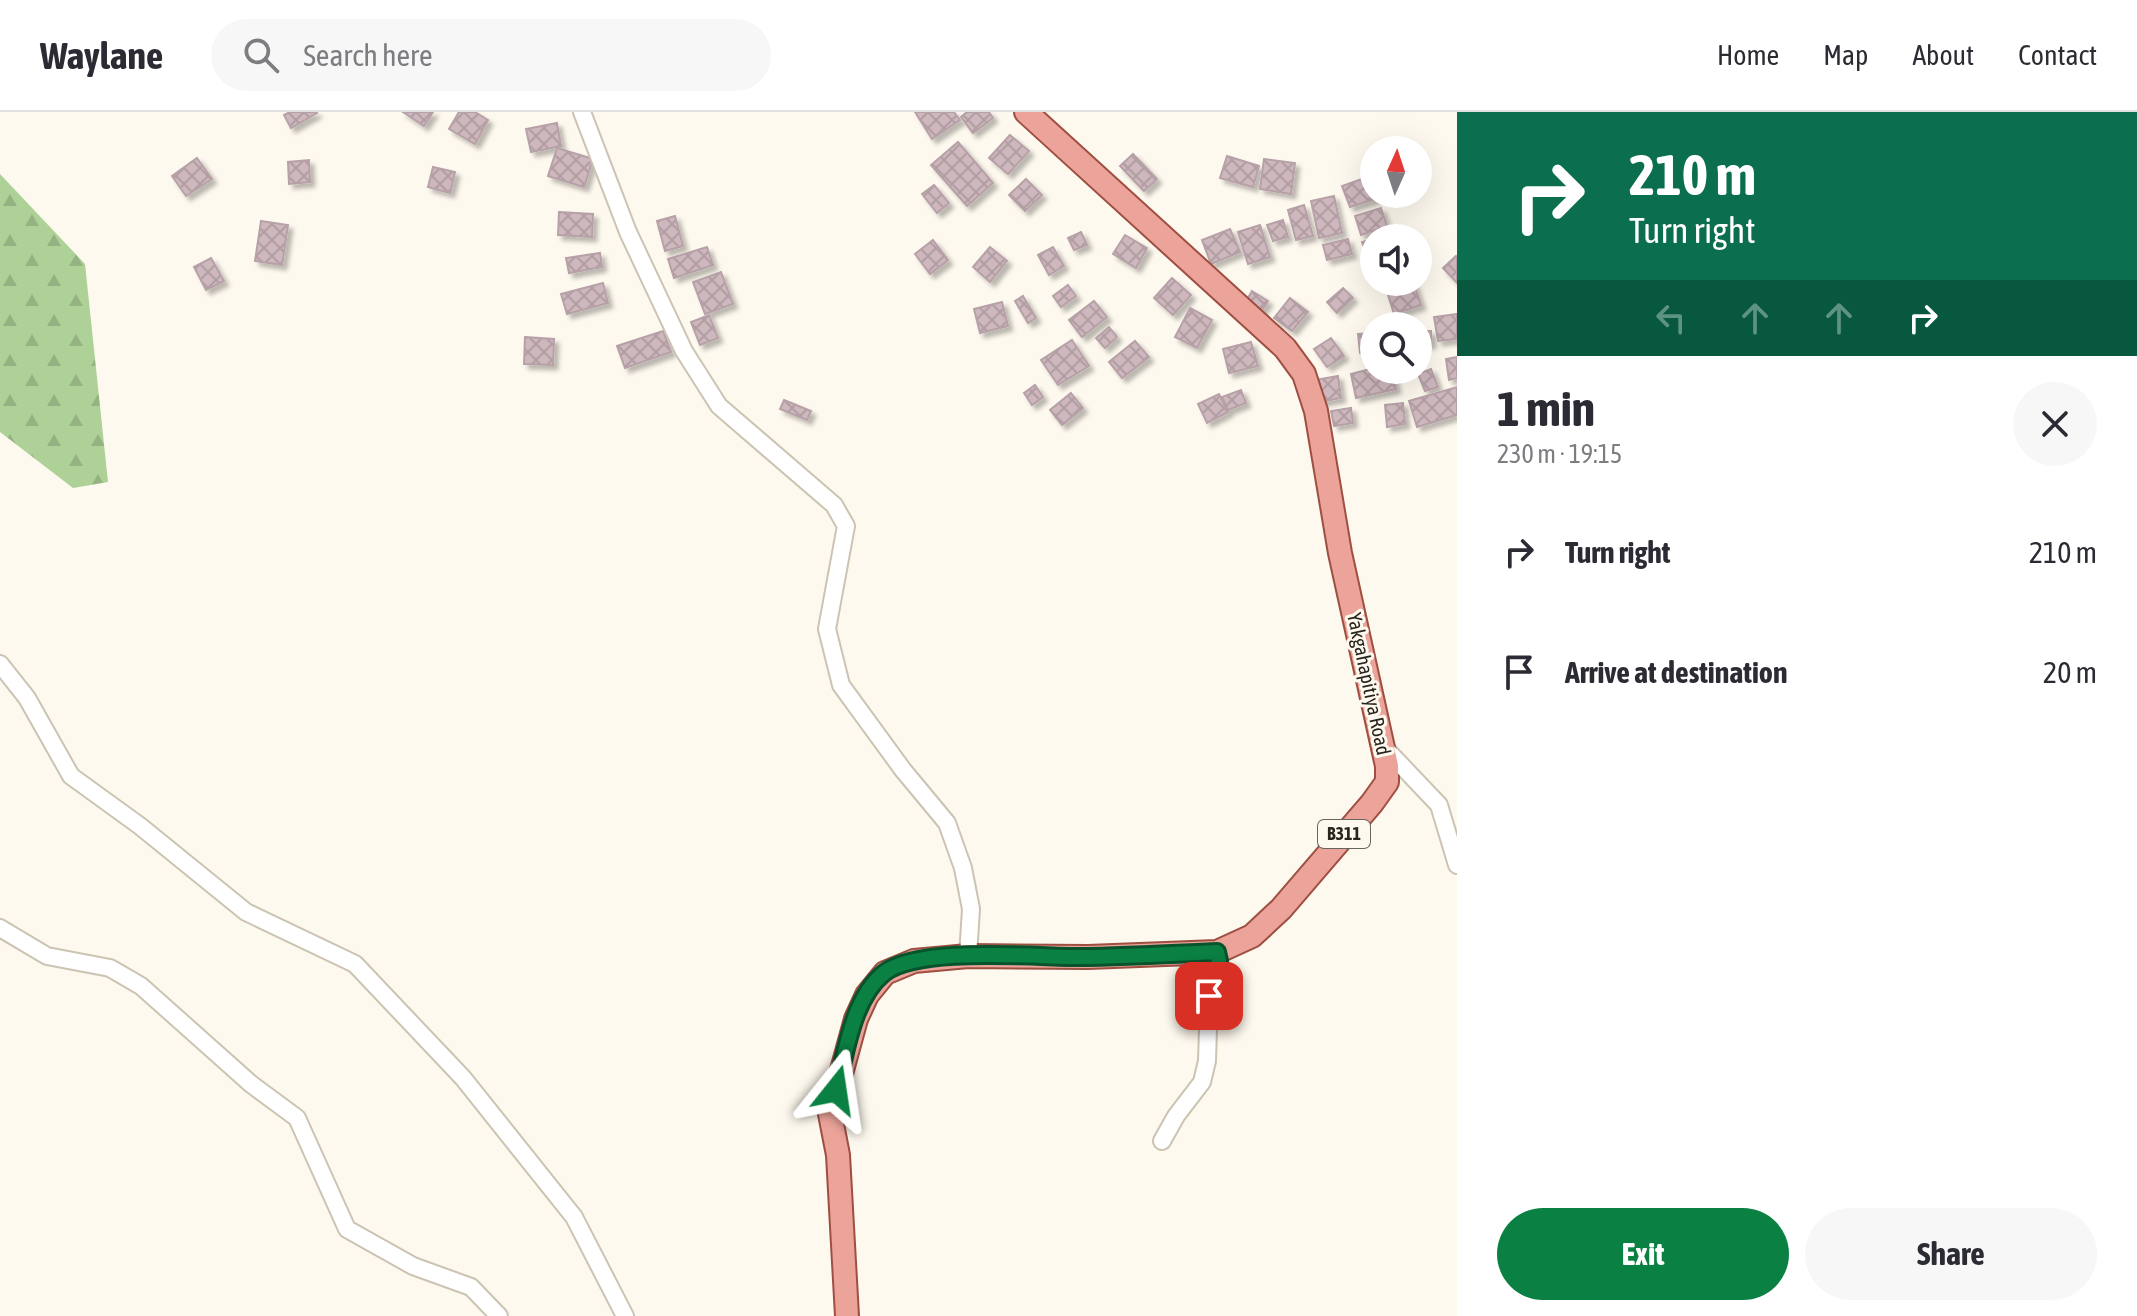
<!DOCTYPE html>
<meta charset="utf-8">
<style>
:root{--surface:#fff;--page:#f7f7f7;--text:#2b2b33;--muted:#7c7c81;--line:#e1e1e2;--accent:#0b8043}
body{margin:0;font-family:"Asap Condensed",sans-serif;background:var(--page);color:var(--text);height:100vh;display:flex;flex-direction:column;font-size:30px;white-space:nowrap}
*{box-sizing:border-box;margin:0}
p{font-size:26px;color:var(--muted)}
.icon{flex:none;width:44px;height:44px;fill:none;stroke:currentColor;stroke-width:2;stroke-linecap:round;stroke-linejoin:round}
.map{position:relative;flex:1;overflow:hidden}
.details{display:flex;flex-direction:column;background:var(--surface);width:680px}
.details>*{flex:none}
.guide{background:#0b6e4f;color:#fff;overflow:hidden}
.needle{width:52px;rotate:3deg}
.fabs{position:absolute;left:1360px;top:24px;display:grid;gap:16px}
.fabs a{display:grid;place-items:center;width:72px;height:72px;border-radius:50%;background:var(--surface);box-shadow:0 8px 32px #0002;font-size:40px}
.pin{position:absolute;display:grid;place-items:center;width:68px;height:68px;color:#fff;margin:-34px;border-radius:16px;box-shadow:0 4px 12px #0006}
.me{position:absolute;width:88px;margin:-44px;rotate:15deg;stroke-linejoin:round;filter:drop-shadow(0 0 6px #0008)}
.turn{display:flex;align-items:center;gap:28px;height:168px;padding:0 40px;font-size:36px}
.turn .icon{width:104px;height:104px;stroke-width:2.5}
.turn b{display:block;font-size:56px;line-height:68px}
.lanes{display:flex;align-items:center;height:76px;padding:0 40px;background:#0003;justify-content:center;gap:40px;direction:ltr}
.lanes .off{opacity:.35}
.round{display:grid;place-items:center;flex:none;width:84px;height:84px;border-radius:42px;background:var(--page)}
.summary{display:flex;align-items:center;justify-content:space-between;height:136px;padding:0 40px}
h1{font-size:48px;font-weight:700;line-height:60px}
.action{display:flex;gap:16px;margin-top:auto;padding:16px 40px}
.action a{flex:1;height:92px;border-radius:48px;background:var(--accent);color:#fff;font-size:32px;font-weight:700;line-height:92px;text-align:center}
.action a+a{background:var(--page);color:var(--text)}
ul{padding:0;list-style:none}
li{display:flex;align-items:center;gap:24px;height:120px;padding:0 40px}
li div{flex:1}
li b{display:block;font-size:30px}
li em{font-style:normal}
header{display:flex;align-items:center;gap:48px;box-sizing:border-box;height:112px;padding:0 40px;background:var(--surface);border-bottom:2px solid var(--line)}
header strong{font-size:38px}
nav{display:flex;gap:44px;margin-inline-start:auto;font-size:28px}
.search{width:560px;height:72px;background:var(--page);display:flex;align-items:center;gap:20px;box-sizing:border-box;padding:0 28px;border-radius:44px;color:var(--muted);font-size:30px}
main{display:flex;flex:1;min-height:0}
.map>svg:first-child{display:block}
</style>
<header>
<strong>Waylane</strong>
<div class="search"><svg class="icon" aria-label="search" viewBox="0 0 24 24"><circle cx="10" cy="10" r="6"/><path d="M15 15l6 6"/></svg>Search here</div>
<nav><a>Home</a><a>Map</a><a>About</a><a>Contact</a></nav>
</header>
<main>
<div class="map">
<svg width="1457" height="1204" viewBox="0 0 1457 1204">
<defs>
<pattern id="forest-firs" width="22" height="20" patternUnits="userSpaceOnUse" patternTransform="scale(2)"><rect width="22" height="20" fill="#add197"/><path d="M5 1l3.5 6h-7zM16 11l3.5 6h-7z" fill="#95b382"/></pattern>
<pattern id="building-cross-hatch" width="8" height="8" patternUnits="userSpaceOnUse" patternTransform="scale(2)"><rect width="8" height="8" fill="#ceb8be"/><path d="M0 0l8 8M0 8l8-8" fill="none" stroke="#b19ea3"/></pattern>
<filter id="shadow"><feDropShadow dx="4.5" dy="4.5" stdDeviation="2" flood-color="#0004"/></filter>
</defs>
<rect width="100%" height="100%" fill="#fef9ee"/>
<path fill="url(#forest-firs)" d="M0,62l85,90 23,218 -35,6 -73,-56z"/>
<g fill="url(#building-cross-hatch)" stroke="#b7a1a8" stroke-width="2" filter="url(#shadow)">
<path d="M290,0h26l1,1 -26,15 -7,-13z"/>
<path d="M403,0h30l-9,14z"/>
<path d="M459,0h16l13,8 -13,24 -26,-15z"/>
<path d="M915,0h39l6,8 -28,19z"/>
<path d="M967,0h22l4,6 -20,15 -12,-16z"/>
<path d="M557,11l4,23 -30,6 -5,-23z"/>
<path d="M1010,23l19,16 -21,23 -19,-16z"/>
<path d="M958,30l35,41 -26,23 -36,-41z"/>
<path d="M557,36l36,11 -9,28 -36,-11z"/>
<path d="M1133,42l24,25 -13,12 -24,-25z"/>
<path d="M1227,44l32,10 -6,21 -33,-9z"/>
<path d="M197,46l15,21 -26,17 -14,-20z"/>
<path d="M1264,47l31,4 -4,31 -31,-5z"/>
<path d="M309,48l1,22 -21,2 -1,-22z"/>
<path d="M433,55l22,5 -5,21 -22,-6z"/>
<path d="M1370,64l4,18 4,4 -28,9 -8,-21z"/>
<path d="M1026,67l16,16 -17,16 -16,-16z"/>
<path d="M934,73l15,18 -12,10 -15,-19z"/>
<path d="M1334,84l8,37 -23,5 -8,-37z"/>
<path d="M1304,93l9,31 -17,4 -8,-30z"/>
<path d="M1381,96l6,18 -26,9 -6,-19z"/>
<path d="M559,100l34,2 -1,23 -34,-2z"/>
<path d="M675,104l8,30 -18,5 -8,-30z"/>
<path d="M1283,108l5,17 -15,4 -6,-16z"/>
<path d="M261,109l27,4 -6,40 -27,-4z"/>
<path d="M1260,113l10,32 -22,7 -10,-32z"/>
<path d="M1230,117l10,23 -29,12 -9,-24z"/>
<path d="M1081,120l6,13 -13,5 -6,-12z"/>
<path d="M1392,120l2,6h-20v23l-4,2 -8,-21z"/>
<path d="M1125,123l22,13 -11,20 -23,-14z"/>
<path d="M1348,127l4,15 -25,6 -4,-15z"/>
<path d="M933,128l15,20 -18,14 -15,-20z"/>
<path d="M707,135l6,18 -39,13 -6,-19z"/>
<path d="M990,135l17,14 -17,21 -17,-15z"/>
<path d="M1053,135l11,19 -15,9 -11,-20z"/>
<path d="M600,141l2,14 -33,6 -3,-15z"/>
<path d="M1456,144l1,1v26l-14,-15z"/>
<path d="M211,146l13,23 -18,9 -12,-23z"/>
<path d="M721,160l12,32 -28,10 -12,-32z"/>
<path d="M1172,166l19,17 -18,20 -19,-17z"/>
<path d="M1384,170h29l8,23 -27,9z"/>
<path d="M603,171l5,20 -41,11 -6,-20z"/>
<path d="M1068,173l8,11 -15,11 -8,-11z"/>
<path d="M1343,176l10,10 -16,15 -10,-11z"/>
<path d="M1252,179l16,10 -8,12 -15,-10z"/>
<path d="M1023,184l13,22 -8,5 -13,-22z"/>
<path d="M1290,186l18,14 -16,19 -18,-13z"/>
<path d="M1094,189l13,16 -25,20 -13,-17z"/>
<path d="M1002,190l6,24 -28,7 -6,-24z"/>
<path d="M1190,196l22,12 -15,28 -22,-11z"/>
<path d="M1457,202v25l-19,2 -4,-24z"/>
<path d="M709,203l9,23 -18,7 -9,-23z"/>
<path d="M1109,215l8,10 -12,11 -9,-10z"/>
<path d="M663,219l8,21 -46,16 -8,-22z"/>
<rect x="1418" y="219" width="13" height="13"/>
<path d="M1374,221v19l-14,1 -2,-19z"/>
<path d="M525,225l29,2 -1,26 -29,-1z"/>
<path d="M1331,226l13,18 -17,11 -13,-18z"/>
<path d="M1072,228l17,26 -31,19 -17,-25z"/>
<path d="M1135,229l14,16 -27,21 -13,-16z"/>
<path d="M1251,230l7,24 -29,7 -6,-24z"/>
<path d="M1457,245v21l-8,2 -3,-21z"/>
<path d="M1374,256l18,2 4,19 -40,9 -5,-24z"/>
<path d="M1431,257l7,18 -13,4 -7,-17z"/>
<path d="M1338,264l3,22 -22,4 -4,-22z"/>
<path d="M1035,273l8,12 -11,8 -8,-12z"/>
<path d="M1457,275v28l-40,12 -8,-26z"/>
<path d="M1241,278l5,13 -18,7 -6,-13z"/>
<path d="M1071,281l12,15 -21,17 -12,-15z"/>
<path d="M1219,282l9,18 -21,11 -9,-19z"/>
<path d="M784,288l27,11 -4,9 -27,-11z"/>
<path d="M1403,291l2,21 -18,3 -2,-22z"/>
<path d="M1351,296l2,15 -19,3 -3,-15z"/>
</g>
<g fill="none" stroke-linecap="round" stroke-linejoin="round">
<g stroke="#ccc4b2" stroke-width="20">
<g id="minor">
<path d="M582,0l46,120 56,119 35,55 115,99 12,21 -19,103 14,56 62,85 44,53 16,45 8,41 -3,47"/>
<path d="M0,552l27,34 44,78 69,50 106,86 109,52 108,114 111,139 51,99"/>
<path d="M1381,632l58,61 18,60"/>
<path d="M0,816l47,28 63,12 31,18 110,98 46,34 50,111 66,37 58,21 28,29"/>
<path d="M1162,1029l14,-25 26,-34 5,-21 2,-65 10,-35 -2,-9"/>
</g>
</g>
<g stroke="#9e4f42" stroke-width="26">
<path id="major" d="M847,1204l-9,-161 -8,-41 26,-95 11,-24 18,-22 29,-12 54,-5 120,1 129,-5 35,-16 29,-27 91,-106 15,-21v-16l-47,-213 -24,-142 -12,-37 -19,-26 -259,-236"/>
</g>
<use href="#minor" stroke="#fff" stroke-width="16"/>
<use href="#major" stroke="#eba39a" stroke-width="22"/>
</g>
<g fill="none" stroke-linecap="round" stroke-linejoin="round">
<g stroke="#07532c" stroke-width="20">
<path id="route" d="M836,978c10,-37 16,-91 48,-117 36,-28 158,-15 205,-16 43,-1 86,-3 128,-5l2,9 -10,35"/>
</g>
<use href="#route" stroke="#0b8043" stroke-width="14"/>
</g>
<g text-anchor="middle" stroke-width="6" stroke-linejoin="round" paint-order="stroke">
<rect fill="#fef9ee" stroke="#68655c" stroke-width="2" x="1318" y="708" width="52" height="28" rx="6"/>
<g font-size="18" font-weight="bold" fill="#28251e">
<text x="1344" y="728">B311</text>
</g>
<g font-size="20" fill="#28251e" stroke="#fef9ee">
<text transform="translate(1369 572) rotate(78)" y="7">Yakgahapitiya Road</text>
</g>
</g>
</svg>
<div class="fabs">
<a><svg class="needle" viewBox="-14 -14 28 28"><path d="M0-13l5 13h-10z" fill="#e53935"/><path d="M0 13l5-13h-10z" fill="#7c7c81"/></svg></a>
<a><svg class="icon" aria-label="sound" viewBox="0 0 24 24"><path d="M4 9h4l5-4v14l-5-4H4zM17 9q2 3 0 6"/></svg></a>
<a><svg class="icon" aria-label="search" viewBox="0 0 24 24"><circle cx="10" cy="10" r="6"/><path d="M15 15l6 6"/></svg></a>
</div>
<div class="pin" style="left:1209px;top:884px;background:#d93025"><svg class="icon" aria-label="arrive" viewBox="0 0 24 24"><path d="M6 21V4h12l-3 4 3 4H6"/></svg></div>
<svg class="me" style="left:836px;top:978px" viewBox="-20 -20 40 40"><path d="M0-17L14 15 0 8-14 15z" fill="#0b8043" stroke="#fff" stroke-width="4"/></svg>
</div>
<section class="details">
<div class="guide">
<div class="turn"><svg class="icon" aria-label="right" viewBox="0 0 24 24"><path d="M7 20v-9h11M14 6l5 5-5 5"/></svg><div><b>210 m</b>Turn right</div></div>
<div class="lanes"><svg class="icon off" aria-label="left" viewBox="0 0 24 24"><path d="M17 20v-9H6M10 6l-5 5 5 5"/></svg><svg class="icon off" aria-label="ahead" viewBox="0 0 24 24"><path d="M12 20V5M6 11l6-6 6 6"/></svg><svg class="icon off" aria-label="ahead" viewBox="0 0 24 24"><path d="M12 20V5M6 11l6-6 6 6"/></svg><svg class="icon" aria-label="right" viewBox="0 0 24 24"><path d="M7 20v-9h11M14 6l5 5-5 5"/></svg></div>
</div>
<div class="summary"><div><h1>1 min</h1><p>230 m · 19:15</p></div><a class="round"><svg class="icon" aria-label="close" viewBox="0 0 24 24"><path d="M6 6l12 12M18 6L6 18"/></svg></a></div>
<ul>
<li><svg class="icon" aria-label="right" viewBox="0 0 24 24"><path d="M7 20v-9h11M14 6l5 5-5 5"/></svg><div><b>Turn right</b></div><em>210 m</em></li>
<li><svg class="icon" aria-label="arrive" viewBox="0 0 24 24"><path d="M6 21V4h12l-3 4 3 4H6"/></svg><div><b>Arrive at destination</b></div><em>20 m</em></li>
</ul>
<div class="action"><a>Exit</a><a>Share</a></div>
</section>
</main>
